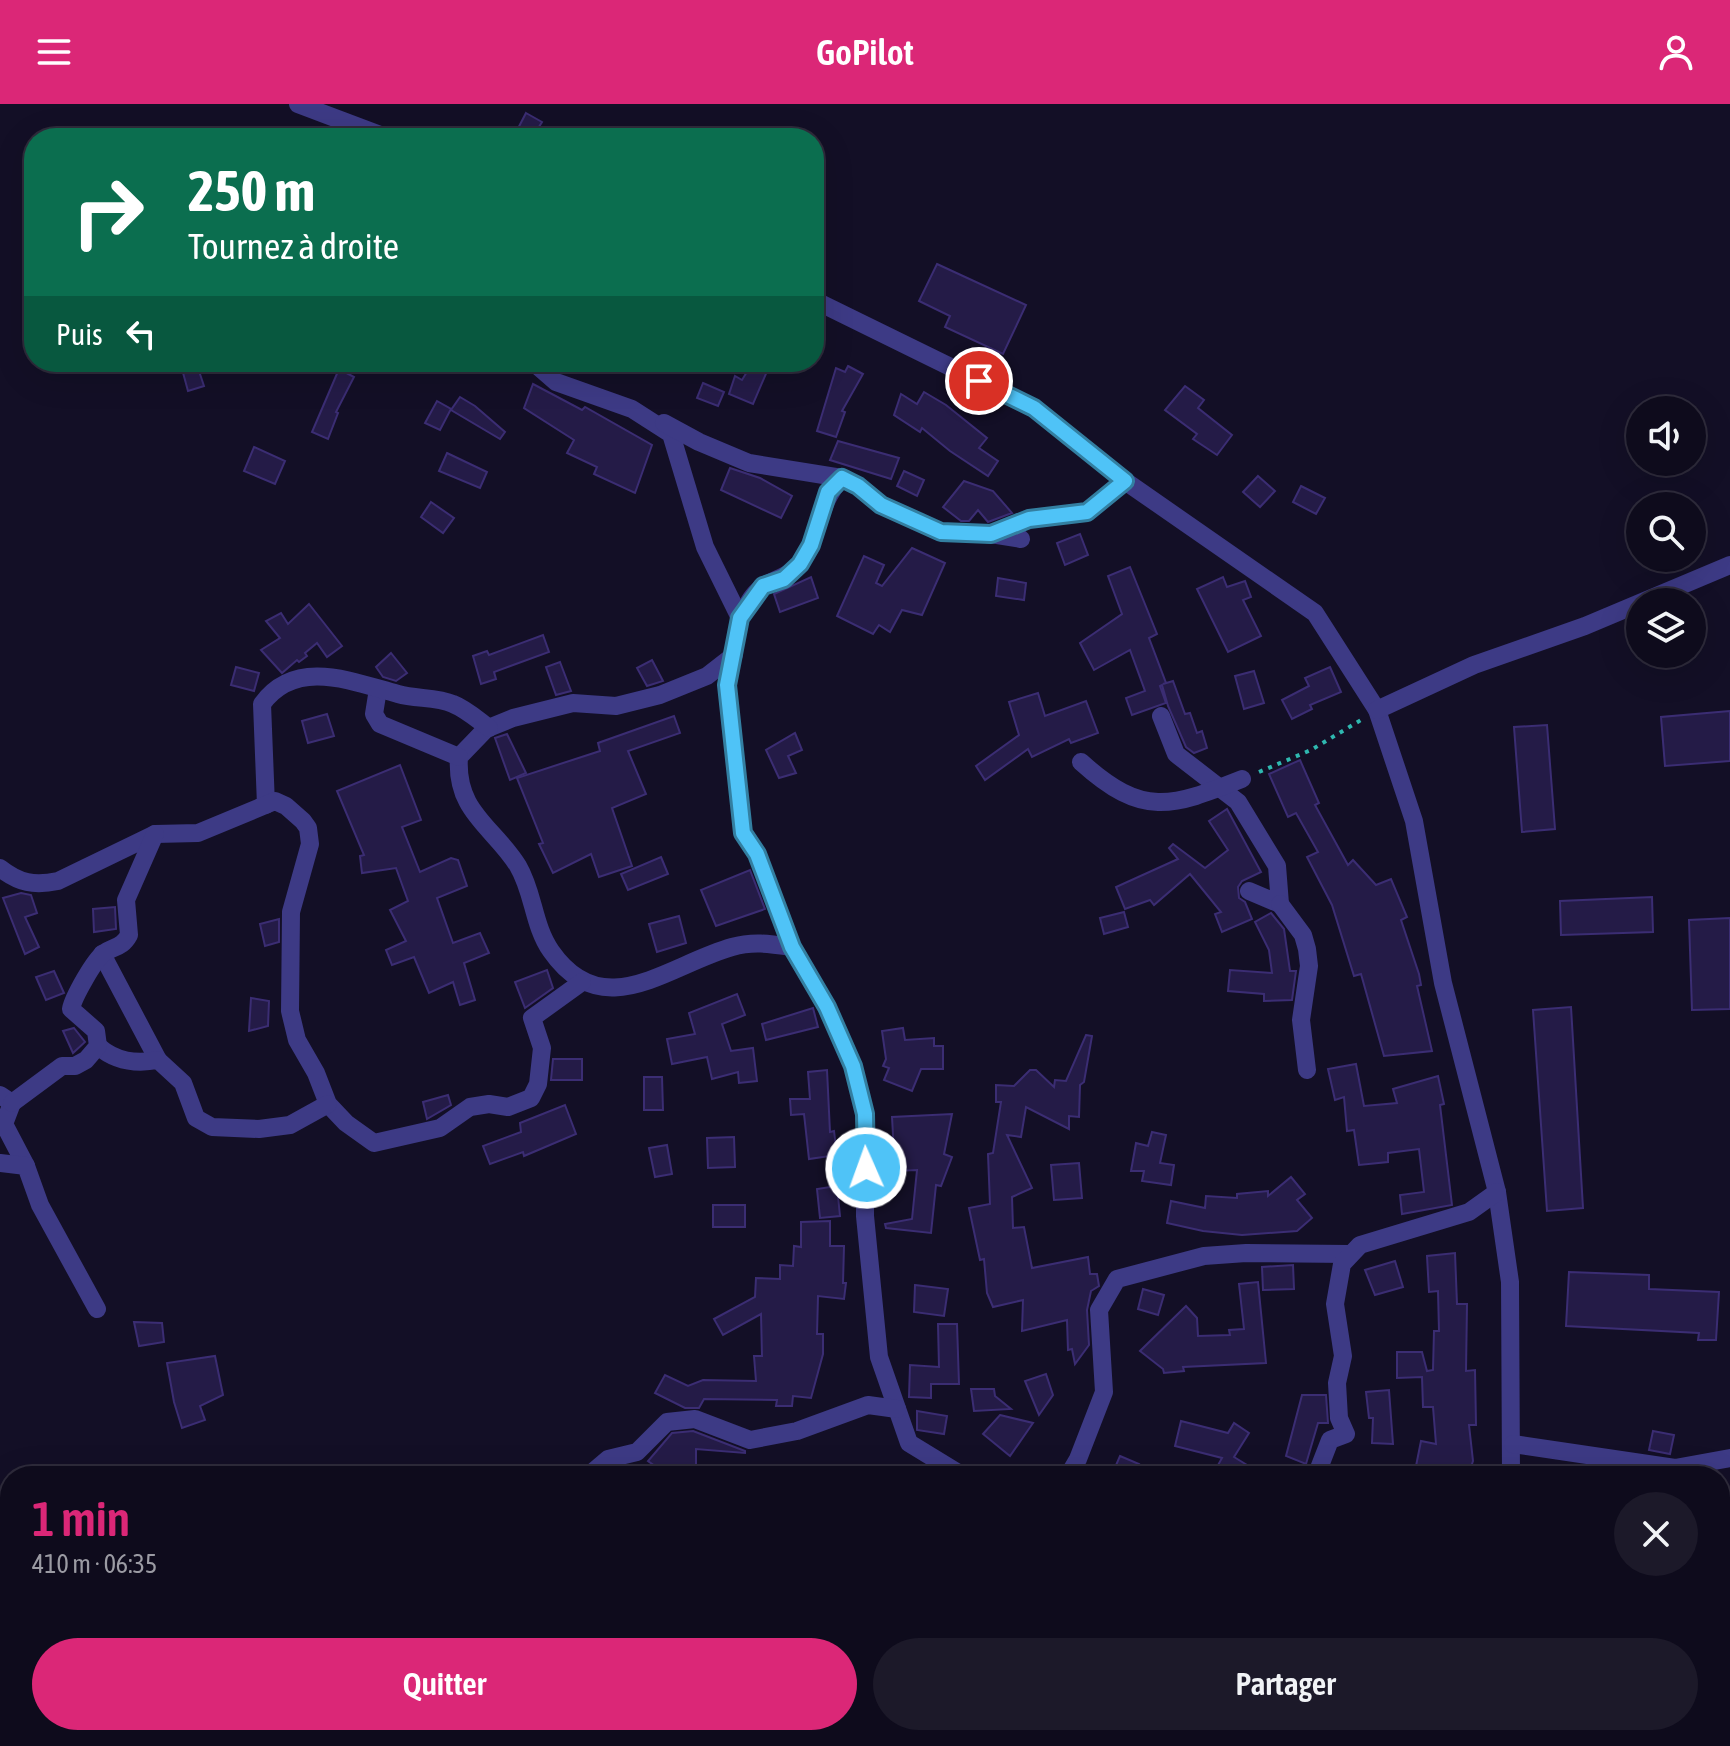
<!DOCTYPE html>
<html lang="fr">
<meta charset="utf-8">
<style>
:root{--surface:#0e0b1c;--page:#1c1929;--text:#f1f3f6;--muted:#9b9ba3;--line:#2e2b3b;--accent:#db2777}
body{margin:0;font-family:"Asap Condensed",sans-serif;background:var(--page);color:var(--text);height:100vh;display:flex;flex-direction:column;font-size:30px;white-space:nowrap}
*{box-sizing:border-box;margin:0}
p{font-size:26px;color:var(--muted)}
.icon{flex:none;width:44px;height:44px;fill:none;stroke:currentColor;stroke-width:2;stroke-linecap:round;stroke-linejoin:round}
.map{position:relative;flex:1;overflow:hidden}
.drawer{position:absolute;left:0px;top:1362px;width:1730px;height:280px;display:flex;flex-direction:column;background:var(--surface);border-radius:32px 32px 0 0;box-shadow:0 8px 32px #0002,0 0 0 2px var(--line)}
.drawer>*{flex:none}
.banner{position:absolute;left:24px;top:24px;width:800px;height:244px;border-radius:32px;box-shadow:0 8px 32px #0002,0 0 0 2px var(--line);background:#0b6e4f;color:#fff;overflow:hidden}
.tools{position:absolute;left:1626px;top:292px;display:grid;gap:16px}
.tools a{display:grid;place-items:center;width:80px;height:80px;border-radius:50%;background:var(--surface);box-shadow:0 8px 32px #0002,0 0 0 2px var(--line);font-size:40px}
.pin{position:absolute;display:grid;place-items:center;width:68px;height:68px;color:#fff;margin:-34px;border:4px solid #fff;border-radius:50%;box-shadow:0 2px 8px #0007}
.me{position:absolute;width:88px;margin:-44px;rotate:358deg;stroke-linejoin:round;filter:drop-shadow(0 0 6px #0008)}
.turn{display:flex;align-items:center;gap:28px;height:168px;padding:0 32px;font-size:36px}
.turn .icon{width:104px;height:104px;stroke-width:2.5}
.turn b{display:block;font-size:56px;line-height:68px}
.then{display:flex;align-items:center;height:76px;padding:0 32px;background:#0003;gap:16px;font-size:30px}
.round{display:grid;place-items:center;flex:none;width:84px;height:84px;border-radius:42px;background:var(--page)}
.overview{display:flex;align-items:center;justify-content:space-between;height:136px;padding:0 32px}
h1{font-size:48px;font-weight:600;line-height:60px;color:var(--accent)}
.action{display:flex;gap:16px;margin-top:auto;padding:16px 32px}
.action a{flex:1;height:92px;border-radius:48px;background:var(--accent);color:#fff;font-size:32px;font-weight:600;line-height:92px;text-align:center}
.action a+a{background:var(--page);color:var(--text)}
header{display:flex;justify-content:space-between;align-items:center;height:104px;padding:0 32px;background:var(--accent);color:#fff;font-size:36px;font-weight:600}
.map>svg:first-child{display:block}
</style>
<header><svg class="icon" aria-label="menu" viewBox="0 0 24 24"><path d="M4 6h16M4 12h16M4 18h16"/></svg>GoPilot<svg class="icon" aria-label="person" viewBox="0 0 24 24"><circle cx="12" cy="8" r="4"/><path d="M4 21q1-7 8-7t8 7"/></svg></header>
<div class="map">
<svg width="1730" height="1642" viewBox="0 0 1730 1642">
<rect width="100%" height="100%" fill="#130f26"/>
<g fill="#241b47" stroke="#3b2d73" stroke-width="2">
<path d="M526,9l16,9 -10,16h-19z"/>
<path d="M937,160l89,41 -23,49 -58,-27 5,-11 -31,-15z"/>
<path d="M753,258h18l-18,42 -24,-10 6,-18 7,4z"/>
<path d="M197,261l7,21 -16,5 -6,-22z"/>
<path d="M848,262l15,8 -21,37 3,1 -9,25 -19,-6 19,-63 9,4z"/>
<path d="M339,265l15,8 -18,35 2,1 -10,26 -16,-7z"/>
<path d="M703,279l21,9 -6,14 -21,-8z"/>
<path d="M533,280l49,26 3,-3 67,38 -17,48 -41,-19 3,-7 -30,-14 7,-13 -50,-32z"/>
<path d="M1185,282l19,14 -6,8 34,27 -15,20 -24,-16 4,-5 -32,-24z"/>
<path d="M924,288l22,13 41,33 -8,10 19,13 -10,15 -38,-25 -28,-23 -2,4 -26,-17 7,-21 16,10z"/>
<path d="M460,293l15,9 30,26 -5,7 -49,-29z"/>
<path d="M437,297l14,8 -11,21 -15,-7z"/>
<path d="M838,337l61,17 -8,21 -61,-19z"/>
<path d="M254,343l31,14 -10,23 -31,-13z"/>
<path d="M447,349l40,19 -7,16 -41,-17z"/>
<path d="M730,364l30,10 32,18 -11,22 -60,-28z"/>
<path d="M904,367l20,9 -7,16 -20,-10z"/>
<path d="M1258,372l17,15 -15,16 -17,-15z"/>
<path d="M964,377l29,10 19,22 -24,9 -10,-12 -9,11h-8l-18,-14z"/>
<path d="M1301,382l24,12 -9,16 -23,-12z"/>
<path d="M431,398l23,16 -11,15 -22,-16z"/>
<path d="M1080,430l8,21 -23,10 -8,-22z"/>
<path d="M912,444l33,15 -23,52 -20,-5 -12,22 -11,-7 -6,9 -36,-18 27,-60 20,9 -8,18 6,3z"/>
<path d="M1130,463l27,67 -8,4 17,45 -3,1 10,-3 12,33 5,-1 7,20 5,-2 5,17 -13,5 -8,-6 -18,-41 -6,-21 -2,1 6,17 -34,12 -6,-17 19,-7 -15,-41 -36,20 -14,-27 42,-29 -14,-38z"/>
<path d="M811,473l7,21 -38,14 -6,-18z"/>
<path d="M1223,473l4,10 18,-6 6,16 -8,3 18,36 -33,16 -31,-63z"/>
<path d="M998,474l28,5 -2,17 -28,-4z"/>
<path d="M309,500l33,42 -15,11 -10,-14 -12,10 2,3 -8,6 -2,-2 -15,13 -21,-23 19,-12 -14,-17 15,-8 7,11z"/>
<path d="M543,531l6,17 -55,20 2,7 -15,5 -8,-28 14,-5 2,4z"/>
<path d="M391,549l16,20 -11,8 -13,-4 -7,-10z"/>
<path d="M652,556l11,21 -16,5 -10,-18z"/>
<path d="M560,558l11,29 -15,4 -10,-28z"/>
<path d="M236,563l23,6 -5,18 -23,-6z"/>
<path d="M1330,563l11,25 -31,13 2,4 -20,10 -10,-19 27,-14 -4,-8z"/>
<path d="M1254,567l10,32 -20,6 -9,-33z"/>
<path d="M1038,589l7,23 41,-15 12,32 -27,10 -2,-4 -37,18 -4,-8 -43,31 -9,-14 43,-31 -10,-33z"/>
<path d="M1730,607v50l-65,5 -4,-49z"/>
<path d="M327,610l7,22 -26,7 -6,-22z"/>
<path d="M674,612l6,17 -52,18 18,43 -34,14 20,58 -33,11 -8,-23 -38,19 -14,-29 4,-1 -26,-65 83,-27 -2,-8z"/>
<path d="M1547,621l8,104 -33,3 -8,-105z"/>
<path d="M795,629l7,17 -14,6 8,17 -17,5 -13,-28z"/>
<path d="M507,630l19,39 -16,7 -15,-42z"/>
<path d="M1300,656l19,43 -4,2 33,60 5,-5 23,25 15,-6 16,38 -6,3 18,54 2,11 -4,1 15,65 -48,5 -23,-82 -7,2 -22,-71 -25,-48 11,-5 -22,-39 -8,4 -19,-43z"/>
<path d="M400,661l21,55 -19,7 18,45 31,-14 7,2 9,26 -30,12 16,45 27,-10 9,20 -25,10 11,37 -15,5 -7,-23 -24,11 -15,-36 -22,8 -6,-15 20,-9 -16,-31 18,-9 -12,-33 -34,5 -2,-17 4,-1 -27,-64z"/>
<path d="M1227,705l34,63 -19,9 -4,6 1,11 6,4 7,17 -30,13 -7,-18 6,-2 -31,-38 -36,31 -4,-5 -25,9 -9,-22 62,-28 -9,-11 4,-4 32,24 23,-18 -19,-29z"/>
<path d="M661,753l7,17 -40,16 -7,-16z"/>
<path d="M750,766l15,39 -49,17 -15,-36z"/>
<path d="M21,789l10,2 6,18 -12,4 14,30 -14,7 -22,-56z"/>
<path d="M1652,793l1,35 -92,3 -1,-34z"/>
<path d="M115,803l1,22 -22,3 -1,-23z"/>
<path d="M1124,808l4,15 -24,7 -4,-16z"/>
<path d="M1271,809l13,16 6,42h6l-4,29 -28,1v-7l-36,-3 2,-21 42,3 -3,-23 -14,-28z"/>
<path d="M679,812l7,27 -29,9 -8,-28z"/>
<path d="M1730,814v91l-38,1 -3,-90z"/>
<path d="M279,815v23l-14,4 -5,-22z"/>
<path d="M547,866l6,18 -28,20 -10,-26z"/>
<path d="M54,867l10,22 -18,7 -10,-23z"/>
<path d="M737,890l8,21 -23,9 9,27 22,-3 4,33 -18,2 -1,-11 -26,7 -5,-22 -35,7 -5,-25 28,-5 -6,-21z"/>
<path d="M251,894l18,3 -1,25 -19,5z"/>
<path d="M1571,903l12,201 -36,3 -14,-201z"/>
<path d="M813,904l5,19 -52,13 -4,-16z"/>
<path d="M74,924l11,14 -12,11 -10,-22z"/>
<path d="M903,924l2,12 29,-2v8h9v23h-22l-9,22 -28,-11 5,-12 -6,-2 3,-7 -4,-28z"/>
<path d="M1086,931l6,1 -8,46 -4,3 -1,32 -10,-1v13l-43,-22 -5,30 -14,-2 25,53 -20,9 1,31 11,-1 8,41 56,-11 2,17h7l2,12 -8,5 -4,19 2,35 -14,19 -3,-15 -4,1 -1,-30 -45,11 1,-31 -30,7 -6,-14 -3,-34 -4,1 -11,-52 21,-4 -2,-50 5,-1 8,-51h-5v-17l18,1 16,-16h6l18,17 1,-7 11,1z"/>
<path d="M553,955h29v21h-31z"/>
<path d="M1356,960l8,42 33,-3 -4,-14 45,-13 6,28 -4,1 12,100 -50,9 -2,-19 24,-3 -5,-43 -31,4v9l-29,3 -5,-35 -7,1 -3,-34 -9,3 -7,-31z"/>
<path d="M827,966l3,62 4,-1 3,24 -28,4 -5,-45 -13,1 -1,-16h20l-2,-27z"/>
<path d="M644,973h18l1,33h-19z"/>
<path d="M448,991l3,10 -24,14 -4,-17z"/>
<path d="M565,1001l11,29 -52,22 -1,-4 -33,12 -7,-18 38,-14 -1,-9z"/>
<path d="M952,1010l-8,40 8,3 -11,29 -5,-1 -5,48 -45,-5 -1,-4 27,-5 5,-49 -22,1 -3,-54z"/>
<path d="M1152,1028l14,3 -6,28 14,2 -3,20 -29,-4 2,-10h-13l5,-28 12,3z"/>
<path d="M734,1033l1,30 -27,1 -1,-30z"/>
<path d="M667,1041l5,29 -17,3 -6,-29z"/>
<path d="M1079,1059l3,35 -28,2 -3,-35z"/>
<path d="M1291,1073l14,17 -8,6 15,18 -15,13 -55,4 -39,-4 -36,-8 4,-22 34,7 1,-12 31,2v-4l31,-3v5z"/>
<path d="M837,1082l3,30 -20,2 -3,-29z"/>
<rect x="713" y="1101" width="32" height="22"/>
<path d="M830,1117v25h14l-1,37h3l-2,16 -26,-3 -1,38h6v20l-12,44 -18,-2 -1,10h-16l1,-6 -73,-1 -5,9h-14l-30,-15 10,-18 23,11 15,-6 53,1 -2,-25h8l-1,-42 -38,21 -9,-16 41,-22 1,-19 24,1v-14l13,1 1,-20 7,1v-25z"/>
<path d="M1455,1149l2,51h10l-1,67 9,-1 1,55h-7l4,36 -5,15h-54l7,-35 15,3 -3,-37h-10l-1,-30 -25,1v-26h25l5,19 6,-1 1,-39h5l-1,-40 -9,1 -2,-36z"/>
<path d="M1395,1157l8,26 -28,8 -10,-25z"/>
<path d="M1293,1161l1,24 -31,1 -1,-23z"/>
<path d="M1569,1168l80,3v14l70,3 -3,48h-18l1,-7 -133,-7z"/>
<path d="M1258,1178l8,81 -83,4 1,4 -20,2 -1,-4 -23,-18 46,-45 11,12 1,18 32,-1 -1,-5 15,-1 -5,-45z"/>
<path d="M915,1181l33,4 -4,27 -30,-4z"/>
<path d="M1143,1185l21,6 -6,20 -20,-6z"/>
<path d="M134,1218l28,1 2,19 -25,4z"/>
<path d="M938,1220h19l2,60h-28v14l-22,-1 1,-32 29,2z"/>
<path d="M215,1252l8,39 -23,11 5,14 -23,8 -8,-26 -7,-39z"/>
<path d="M1046,1270l7,21 -14,20 -14,-34z"/>
<path d="M971,1285h23l1,7 16,13 -37,2z"/>
<path d="M1389,1286l4,54 -21,-1 1,-25h-4l-3,-26z"/>
<path d="M1302,1291h24l2,28h-10l-12,41 -20,-8z"/>
<path d="M917,1307l30,5 -3,18 -27,-4z"/>
<path d="M1000,1311l33,8 -23,33 -27,-22z"/>
<path d="M1181,1317l47,12 6,-10 15,10 -15,24 31,19h-53l10,-18 -47,-12z"/>
<path d="M693,1327l52,20v2l-49,-4v27h-27l-21,-15 24,-28z"/>
<path d="M1653,1327l21,4 -4,19 -21,-4z"/>
<path d="M1120,1352l19,8 -5,12 -21,-4z"/>
</g>
<g fill="none" stroke-linecap="round" stroke-linejoin="round">
<path stroke="#2fb8b0" stroke-width="4" stroke-dasharray="4 6" stroke-linecap="butt" d="M1259,668l52,-22 50,-30"/>
<g stroke="#3d3a85" stroke-width="18">
<path d="M298,0l90,34"/>
<path d="M814,196l220,108 91,73 190,132 62,97 37,111 29,162 54,209 13,90 1,194"/>
<path d="M533,258l23,20 76,27 39,25 34,113 35,71 -13,67 16,148 14,21 35,93 35,60 26,59 12,48v102l14,141 30,86 54,33"/>
<path d="M664,319l35,19 50,21 93,15 16,8 23,19 60,27 50,2 30,5"/>
<path d="M991,430l38,-15 58,-7 38,-31"/>
<path d="M740,514c6,-10 11,-23 21,-30 14,-10 30,-11 41,-27 19,-28 15,-57 40,-83"/>
<path d="M734,551l-27,21 -47,19 -44,11 -43,-3 -60,15 -27,11 -27,28c-4,55 35,70 59,109 16,27 15,59 33,85 52,75 117,14 181,-4 21,-6 39,-3 60,0"/>
<path d="M378,585l-4,25 6,10 79,33"/>
<path d="M1377,606l97,-45 111,-39 145,-61"/>
<path d="M1161,612l15,38 62,48 39,64 3,38 -31,-13"/>
<path d="M1081,658c62,56 90,45 161,17"/>
<path d="M266,701l-4,-101c34,-47 91,-22 136,-10 18,5 39,3 55,10 13,5 25,16 36,24"/>
<path d="M0,764c19,15 34,18 58,13l97,-47 43,-1 77,-32 11,5 17,15 5,7 2,16 -19,68 -1,99 7,29 19,33 12,31 18,19 28,20 66,-15 30,-21 19,-3 19,3 23,-9 7,-14 4,-36 -10,-30 50,-36"/>
<path d="M1280,800l23,31 4,14 2,17 -8,54 6,50"/>
<path d="M102,850l56,106"/>
<path d="M98,942c18,16 38,18 60,14l25,23 13,35 16,9 47,2 31,-4 38,-21"/>
<path d="M0,991l12,8 -8,21 22,42"/>
<path d="M12,999l50,-37h13l11,-6 12,-14 -2,-15 -25,-22c2,-11 23,-49 33,-56 10,-7 18,-5 25,-18l-3,-35 29,-66"/>
<path d="M0,1059l26,3 14,39 57,104"/>
<path d="M1513,1340l162,24 55,-10"/>
<path d="M588,1372l20,-17 29,-7 30,-30 28,-3 55,21 47,-9 71,-26 29,4"/>
<path d="M1068,1372l10,-17 26,-67 -5,-82 18,-31 87,-23 42,-3 104,1"/>
<path d="M1316,1372l14,-36 16,-6 -7,-16 -2,-35 6,-27 -8,-52 7,-40 18,-19 109,-33 28,-20"/>
<path d="M981,1632l7,10"/>
<path d="M901,1642l7,-10"/>
<path d="M1189,1642l5,-10"/>
<path d="M1420,1642l5,-10"/>
</g>
</g>
<g fill="none" stroke-linecap="round" stroke-linejoin="round">
<g stroke="#337fa1" stroke-width="20">
<path id="route" d="M866,1064l-1,-54 -12,-48 -26,-59 -35,-60 -35,-93 -14,-21 -16,-148 13,-67 23,-32 21,-7 16,-15 11,-19 17,-53 14,-14 16,8 23,19 60,27 50,2 38,-15 58,-7 38,-31 -91,-73 -55,-27"/>
</g>
<use href="#route" stroke="#4fc3f7" stroke-width="14"/>
</g>
</svg>
<div class="tools">
<a><svg class="icon" aria-label="sound" viewBox="0 0 24 24"><path d="M4 9h4l5-4v14l-5-4H4zM17 9q2 3 0 6"/></svg></a>
<a><svg class="icon" aria-label="search" viewBox="0 0 24 24"><circle cx="10" cy="10" r="6"/><path d="M15 15l6 6"/></svg></a>
<a><svg class="icon" aria-label="layers" viewBox="0 0 24 24"><path d="M12 4l9 5-9 5-9-5zM3 14l9 5 9-5"/></svg></a>
</div>
<div class="pin" style="left:979px;top:277px;background:#d93025"><svg class="icon" aria-label="arrive" viewBox="0 0 24 24"><path d="M6 21V4h12l-3 4 3 4H6"/></svg></div>
<svg class="me" style="left:866px;top:1064px" viewBox="-20 -20 40 40"><circle r="17" fill="#4fc3f7" stroke="#fff" stroke-width="3"/><path d="M0-11L8 9 0 5-8 9z" fill="#fff"/></svg>
<div class="banner">
<div class="turn"><svg class="icon" aria-label="right" viewBox="0 0 24 24"><path d="M7 20v-9h11M14 6l5 5-5 5"/></svg><div><b>250 m</b>Tournez à droite</div></div>
<div class="then">Puis<svg class="icon" aria-label="left" viewBox="0 0 24 24"><path d="M17 20v-9H6M10 6l-5 5 5 5"/></svg></div>
</div>
<section class="drawer">
<div class="overview"><div><h1>1 min</h1><p>410 m · 06:35</p></div><a class="round"><svg class="icon" aria-label="close" viewBox="0 0 24 24"><path d="M6 6l12 12M18 6L6 18"/></svg></a></div>
<div class="action"><a>Quitter</a><a>Partager</a></div>
</section>
</div>
